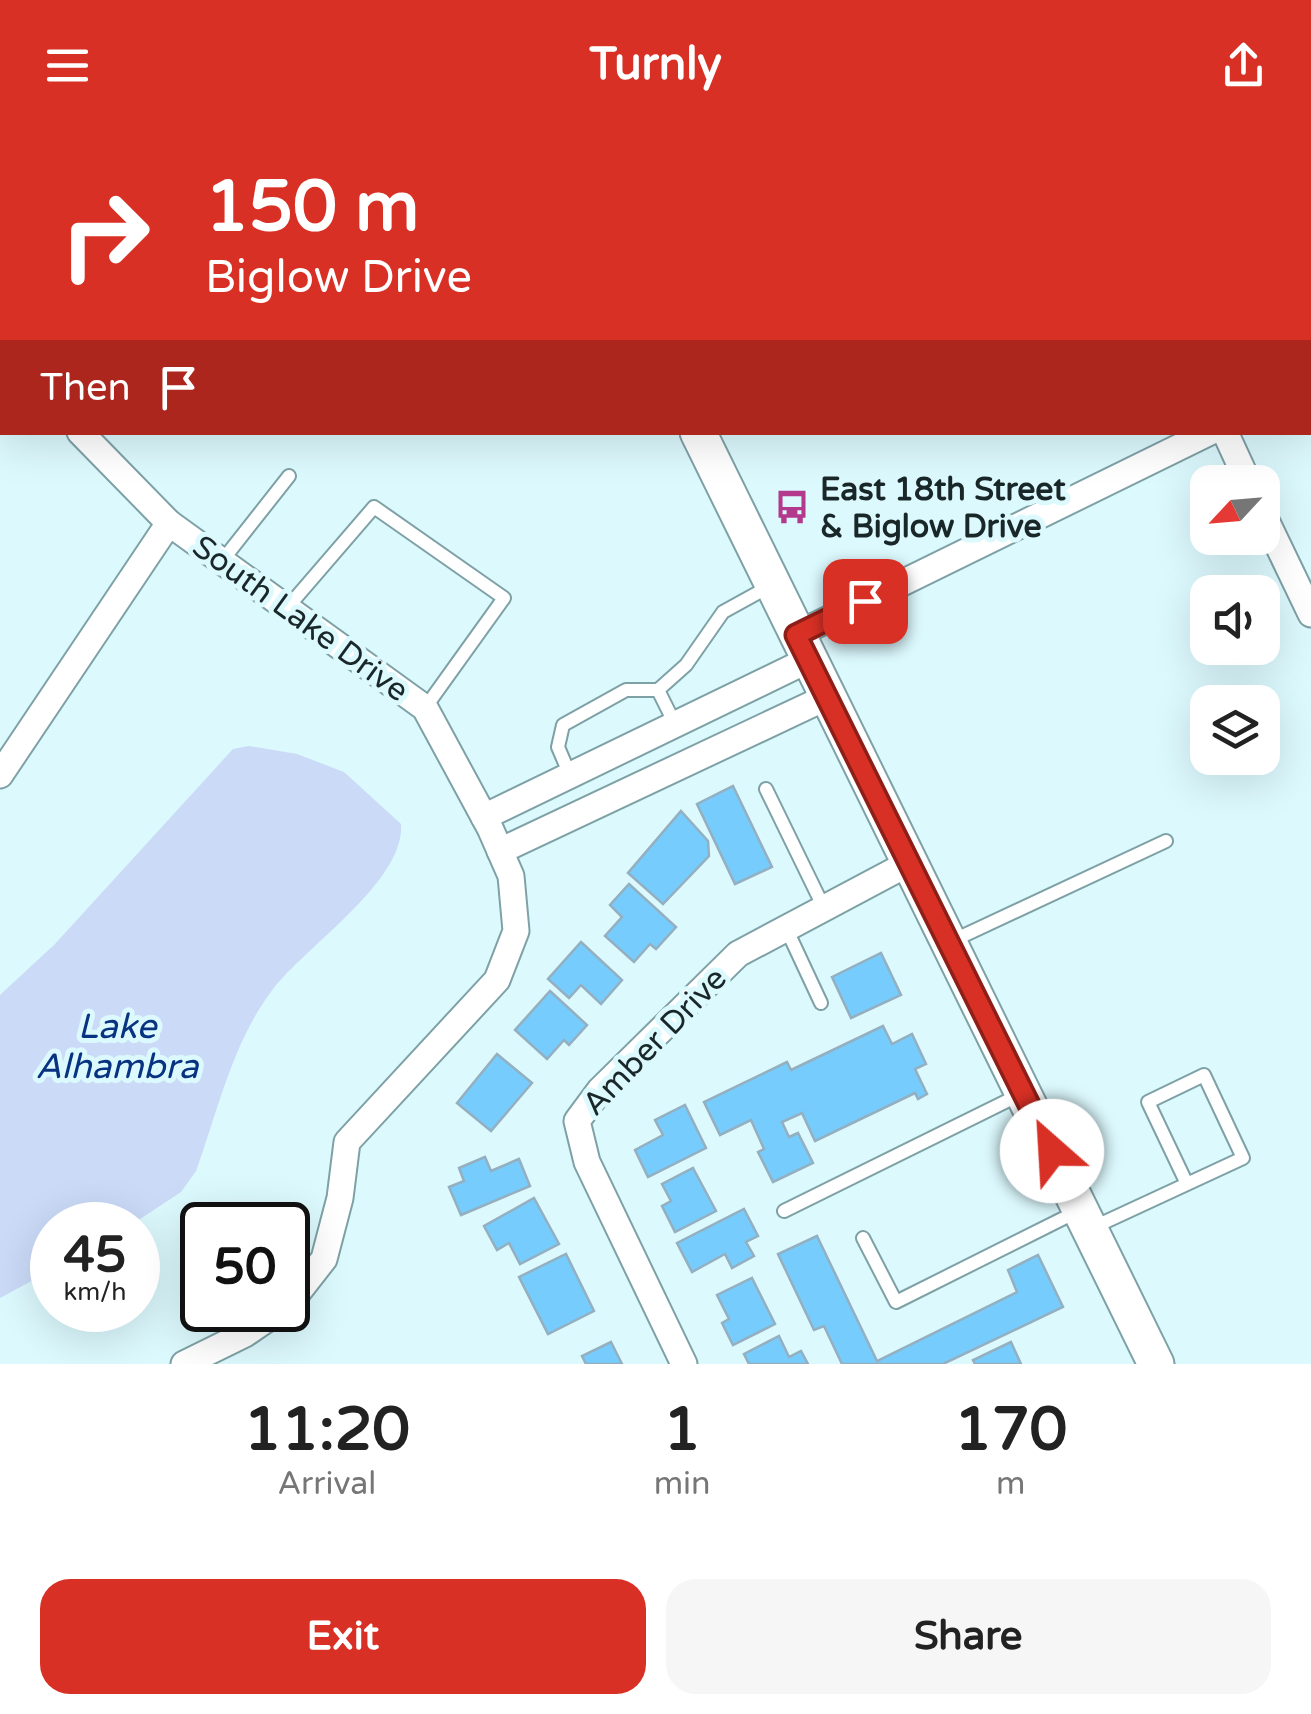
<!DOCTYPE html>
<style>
:root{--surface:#fff;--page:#f6f6f6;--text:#222;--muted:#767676;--accent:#d93025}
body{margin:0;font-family:"Varela Round",sans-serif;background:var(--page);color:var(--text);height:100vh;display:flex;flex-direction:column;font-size:38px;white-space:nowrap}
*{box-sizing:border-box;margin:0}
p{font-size:32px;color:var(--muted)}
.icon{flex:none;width:55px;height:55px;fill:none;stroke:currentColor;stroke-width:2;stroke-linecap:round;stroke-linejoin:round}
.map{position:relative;height:1234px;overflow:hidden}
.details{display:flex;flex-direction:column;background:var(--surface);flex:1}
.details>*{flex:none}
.guide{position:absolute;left:0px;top:0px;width:1312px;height:305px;box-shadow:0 10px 40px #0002;background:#d93025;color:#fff;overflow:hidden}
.needle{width:65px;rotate:244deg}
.controls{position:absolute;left:1190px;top:335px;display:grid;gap:20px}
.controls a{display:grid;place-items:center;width:90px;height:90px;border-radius:20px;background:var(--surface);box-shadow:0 10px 40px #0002;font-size:50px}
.speed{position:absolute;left:30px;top:1072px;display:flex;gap:20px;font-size:50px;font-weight:700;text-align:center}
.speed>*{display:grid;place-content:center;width:130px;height:130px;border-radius:50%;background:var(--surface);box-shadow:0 10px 40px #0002;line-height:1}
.speed small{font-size:25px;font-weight:400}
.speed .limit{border:5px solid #111;border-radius:15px;background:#fff;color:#111}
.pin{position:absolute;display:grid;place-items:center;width:85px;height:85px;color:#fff;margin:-42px;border-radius:20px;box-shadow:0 5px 15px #0006}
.me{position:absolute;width:110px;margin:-55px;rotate:334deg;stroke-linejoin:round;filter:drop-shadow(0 0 8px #0008)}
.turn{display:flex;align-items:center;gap:35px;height:210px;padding:0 40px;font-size:45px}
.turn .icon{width:130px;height:130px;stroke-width:2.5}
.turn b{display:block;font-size:70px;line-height:85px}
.then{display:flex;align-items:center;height:95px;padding:0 40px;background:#0003;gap:20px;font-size:38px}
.eta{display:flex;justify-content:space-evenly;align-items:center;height:170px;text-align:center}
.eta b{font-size:60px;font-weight:700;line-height:70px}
.button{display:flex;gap:20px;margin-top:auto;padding:20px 40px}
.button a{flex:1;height:115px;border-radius:30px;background:var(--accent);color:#fff;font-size:40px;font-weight:700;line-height:115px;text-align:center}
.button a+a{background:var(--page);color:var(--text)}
header{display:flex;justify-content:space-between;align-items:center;height:130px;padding:0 40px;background:var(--accent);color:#fff;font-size:45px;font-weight:700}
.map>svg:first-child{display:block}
</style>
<header><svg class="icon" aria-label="menu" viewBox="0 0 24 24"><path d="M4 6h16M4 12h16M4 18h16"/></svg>Turnly<svg class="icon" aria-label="share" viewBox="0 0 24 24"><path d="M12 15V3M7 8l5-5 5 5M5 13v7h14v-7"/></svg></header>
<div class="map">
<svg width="1311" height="1234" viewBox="0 0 1311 1234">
<rect width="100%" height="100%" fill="#dcf9fe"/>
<path fill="#cadaf7" d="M249,616l48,8 47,18 57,52c4,57 -95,122 -128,165 -40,52 -55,121 -77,182l-15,21 -50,33h-79v45l-52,28v-303l55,-51 178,-195z"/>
<g fill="#76cdfd" stroke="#93afc0" stroke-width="2.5">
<path d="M733,656l39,81 -37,17 -38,-80z"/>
<path d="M681,681l27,30 1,15 -46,48 -35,-31z"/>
<path d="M629,754l47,43 -20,22 -6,-5 -16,18 -29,-26 17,-19 -12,-12z"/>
<path d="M581,812l41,38 -21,24 -20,-19 -12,13 -21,-19z"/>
<path d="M881,823l20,42 -50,23 -19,-41z"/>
<path d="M550,861l37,34 -18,20 -5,-5 -17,19 -32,-29z"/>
<path d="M883,896l9,18 20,-10 14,30 -11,5 12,25 -9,5 -3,-6 -100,48 -13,-28 -20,9 7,15 9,-4 15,30 -40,19 -15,-30 6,-3 -13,-29 -31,15 -16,-33 83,-40 4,8z"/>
<path d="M497,924l35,29 -41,48 -34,-28z"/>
<path d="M685,975l21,43 -58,29 -13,-27 28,-15 -8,-15z"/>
<path d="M485,1027l6,14 28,-12 11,27 -69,29 -12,-28 15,-6 -5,-13z"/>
<path d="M693,1038l23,43 -41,21 -13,-26 9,-5 -9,-17z"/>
<path d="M534,1068l25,46 -39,20 -11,-21 -12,7 -13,-24z"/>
<path d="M744,1079l14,27 -12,6 8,14 -22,12 -7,-14 -33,18 -15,-29z"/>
<path d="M817,1106l60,125 140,-69 -9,-22 30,-15 25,52 -120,57h-101l-18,-38 -10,4 -36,-76z"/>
<path d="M566,1124l28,57 -46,23 -29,-57z"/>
<path d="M752,1148l23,46 -42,21 -11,-22 7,-4 -12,-24z"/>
<path d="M779,1206l10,21 12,-6 7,13h-59l-5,-10z"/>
<path d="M611,1212l11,22h-36l-4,-8z"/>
<path d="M1011,1212l10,22h-46l-2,-4z"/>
</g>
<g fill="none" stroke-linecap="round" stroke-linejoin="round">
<g stroke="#7ea1a6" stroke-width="16">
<g id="service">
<path d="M265,0l2,2"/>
<path d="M340,0l2,2"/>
<path d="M222,431l67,-85"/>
<path d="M287,478l87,-101 130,91 -79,110"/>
<path d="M658,560l28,-25 37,-53 47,-26"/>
<path d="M570,645l-12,-28 5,-22 63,-35h32l17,34"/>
<path d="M766,659l58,119"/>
<path d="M786,798l35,75"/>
<path d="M952,811l214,-100"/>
<path d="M784,1081l237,-117"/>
<path d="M1092,1098l151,-70 -39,-83 -56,27 39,82"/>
<path d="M863,1108l33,64 182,-91"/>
</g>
</g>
<g stroke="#7ea1a6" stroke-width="29">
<g id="minor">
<path d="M358,2l2,-2"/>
<path d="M0,217l2,3"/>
<path d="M1310,254l1,-1"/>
<path d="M80,302l89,91 256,185 65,120 21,48 5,55 -19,49 -150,162 -7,56 -16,61 -36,46"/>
<path d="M1225,302l23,50"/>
<path d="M1262,382l49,102"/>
<path d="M796,505l414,-203"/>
<path d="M0,645l169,-252"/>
<path d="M484,687l324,-157"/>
<path d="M500,721l327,-154"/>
<path d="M184,1234l61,-30 35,-24"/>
<path d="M684,1234l-97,-202 -10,-41 23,-31 138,-136 173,-92"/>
</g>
</g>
<g stroke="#7ea1a6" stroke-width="39">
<g id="secondary">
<path d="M551,0l2,2"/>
<path d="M698,302l458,932"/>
</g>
</g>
<use href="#service" stroke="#fff" stroke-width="12"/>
<use href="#minor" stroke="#fff" stroke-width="25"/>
<use href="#secondary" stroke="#fff" stroke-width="35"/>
</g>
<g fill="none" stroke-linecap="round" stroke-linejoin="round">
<g stroke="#8d1f18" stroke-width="25">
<path id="route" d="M865,471l-69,34 256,516"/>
</g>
<use href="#route" stroke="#d93025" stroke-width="18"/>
</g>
<defs>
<g id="bus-bare" transform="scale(2.7)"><path d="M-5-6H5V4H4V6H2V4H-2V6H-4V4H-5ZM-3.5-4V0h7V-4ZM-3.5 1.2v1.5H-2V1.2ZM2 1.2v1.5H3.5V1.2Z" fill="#b3398c" stroke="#dcf9fe" stroke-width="2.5" paint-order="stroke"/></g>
</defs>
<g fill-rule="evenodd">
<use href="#bus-bare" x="792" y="377"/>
</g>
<g text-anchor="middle" stroke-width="10" stroke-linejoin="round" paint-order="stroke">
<g font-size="32" font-weight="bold" fill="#192729" stroke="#dcf9fe" text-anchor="start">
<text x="820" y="370">East 18th Street<tspan x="820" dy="37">&amp; Biglow Drive</tspan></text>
</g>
<g font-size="32" fill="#192729" stroke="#dcf9fe">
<text transform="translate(301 488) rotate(36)" y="11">South Lake Drive</text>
<text transform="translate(654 911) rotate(-46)" y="11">Amber Drive</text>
</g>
<g font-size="35" font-style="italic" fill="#083380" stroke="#dcf9fe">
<text x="117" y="908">Lake<tspan x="117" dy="40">Alhambra</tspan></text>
</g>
</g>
</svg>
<div class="controls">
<a><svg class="needle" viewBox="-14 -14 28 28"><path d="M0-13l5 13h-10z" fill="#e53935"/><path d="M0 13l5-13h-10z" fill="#767676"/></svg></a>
<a><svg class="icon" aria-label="sound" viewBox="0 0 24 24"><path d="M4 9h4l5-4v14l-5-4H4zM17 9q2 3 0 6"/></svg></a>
<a><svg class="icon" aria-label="layers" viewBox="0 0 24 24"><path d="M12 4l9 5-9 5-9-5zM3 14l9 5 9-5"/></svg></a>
</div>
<div class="speed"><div>45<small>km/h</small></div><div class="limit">50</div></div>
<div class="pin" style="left:865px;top:471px;background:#d93025"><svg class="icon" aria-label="arrive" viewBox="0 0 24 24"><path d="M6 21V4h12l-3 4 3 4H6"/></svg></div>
<svg class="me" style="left:1052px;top:1021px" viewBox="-20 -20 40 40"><circle r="19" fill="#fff"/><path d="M0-13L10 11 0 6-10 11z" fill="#d93025"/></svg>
<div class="guide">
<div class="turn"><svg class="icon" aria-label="right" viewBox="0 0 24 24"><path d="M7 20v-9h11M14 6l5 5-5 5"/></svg><div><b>150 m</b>Biglow Drive</div></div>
<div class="then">Then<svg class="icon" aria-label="arrive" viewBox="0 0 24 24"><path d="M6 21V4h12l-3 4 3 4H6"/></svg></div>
</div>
</div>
<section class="details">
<div class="eta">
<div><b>11:20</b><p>Arrival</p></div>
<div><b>1</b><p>min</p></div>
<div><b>170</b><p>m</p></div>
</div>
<div class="button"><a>Exit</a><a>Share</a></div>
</section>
